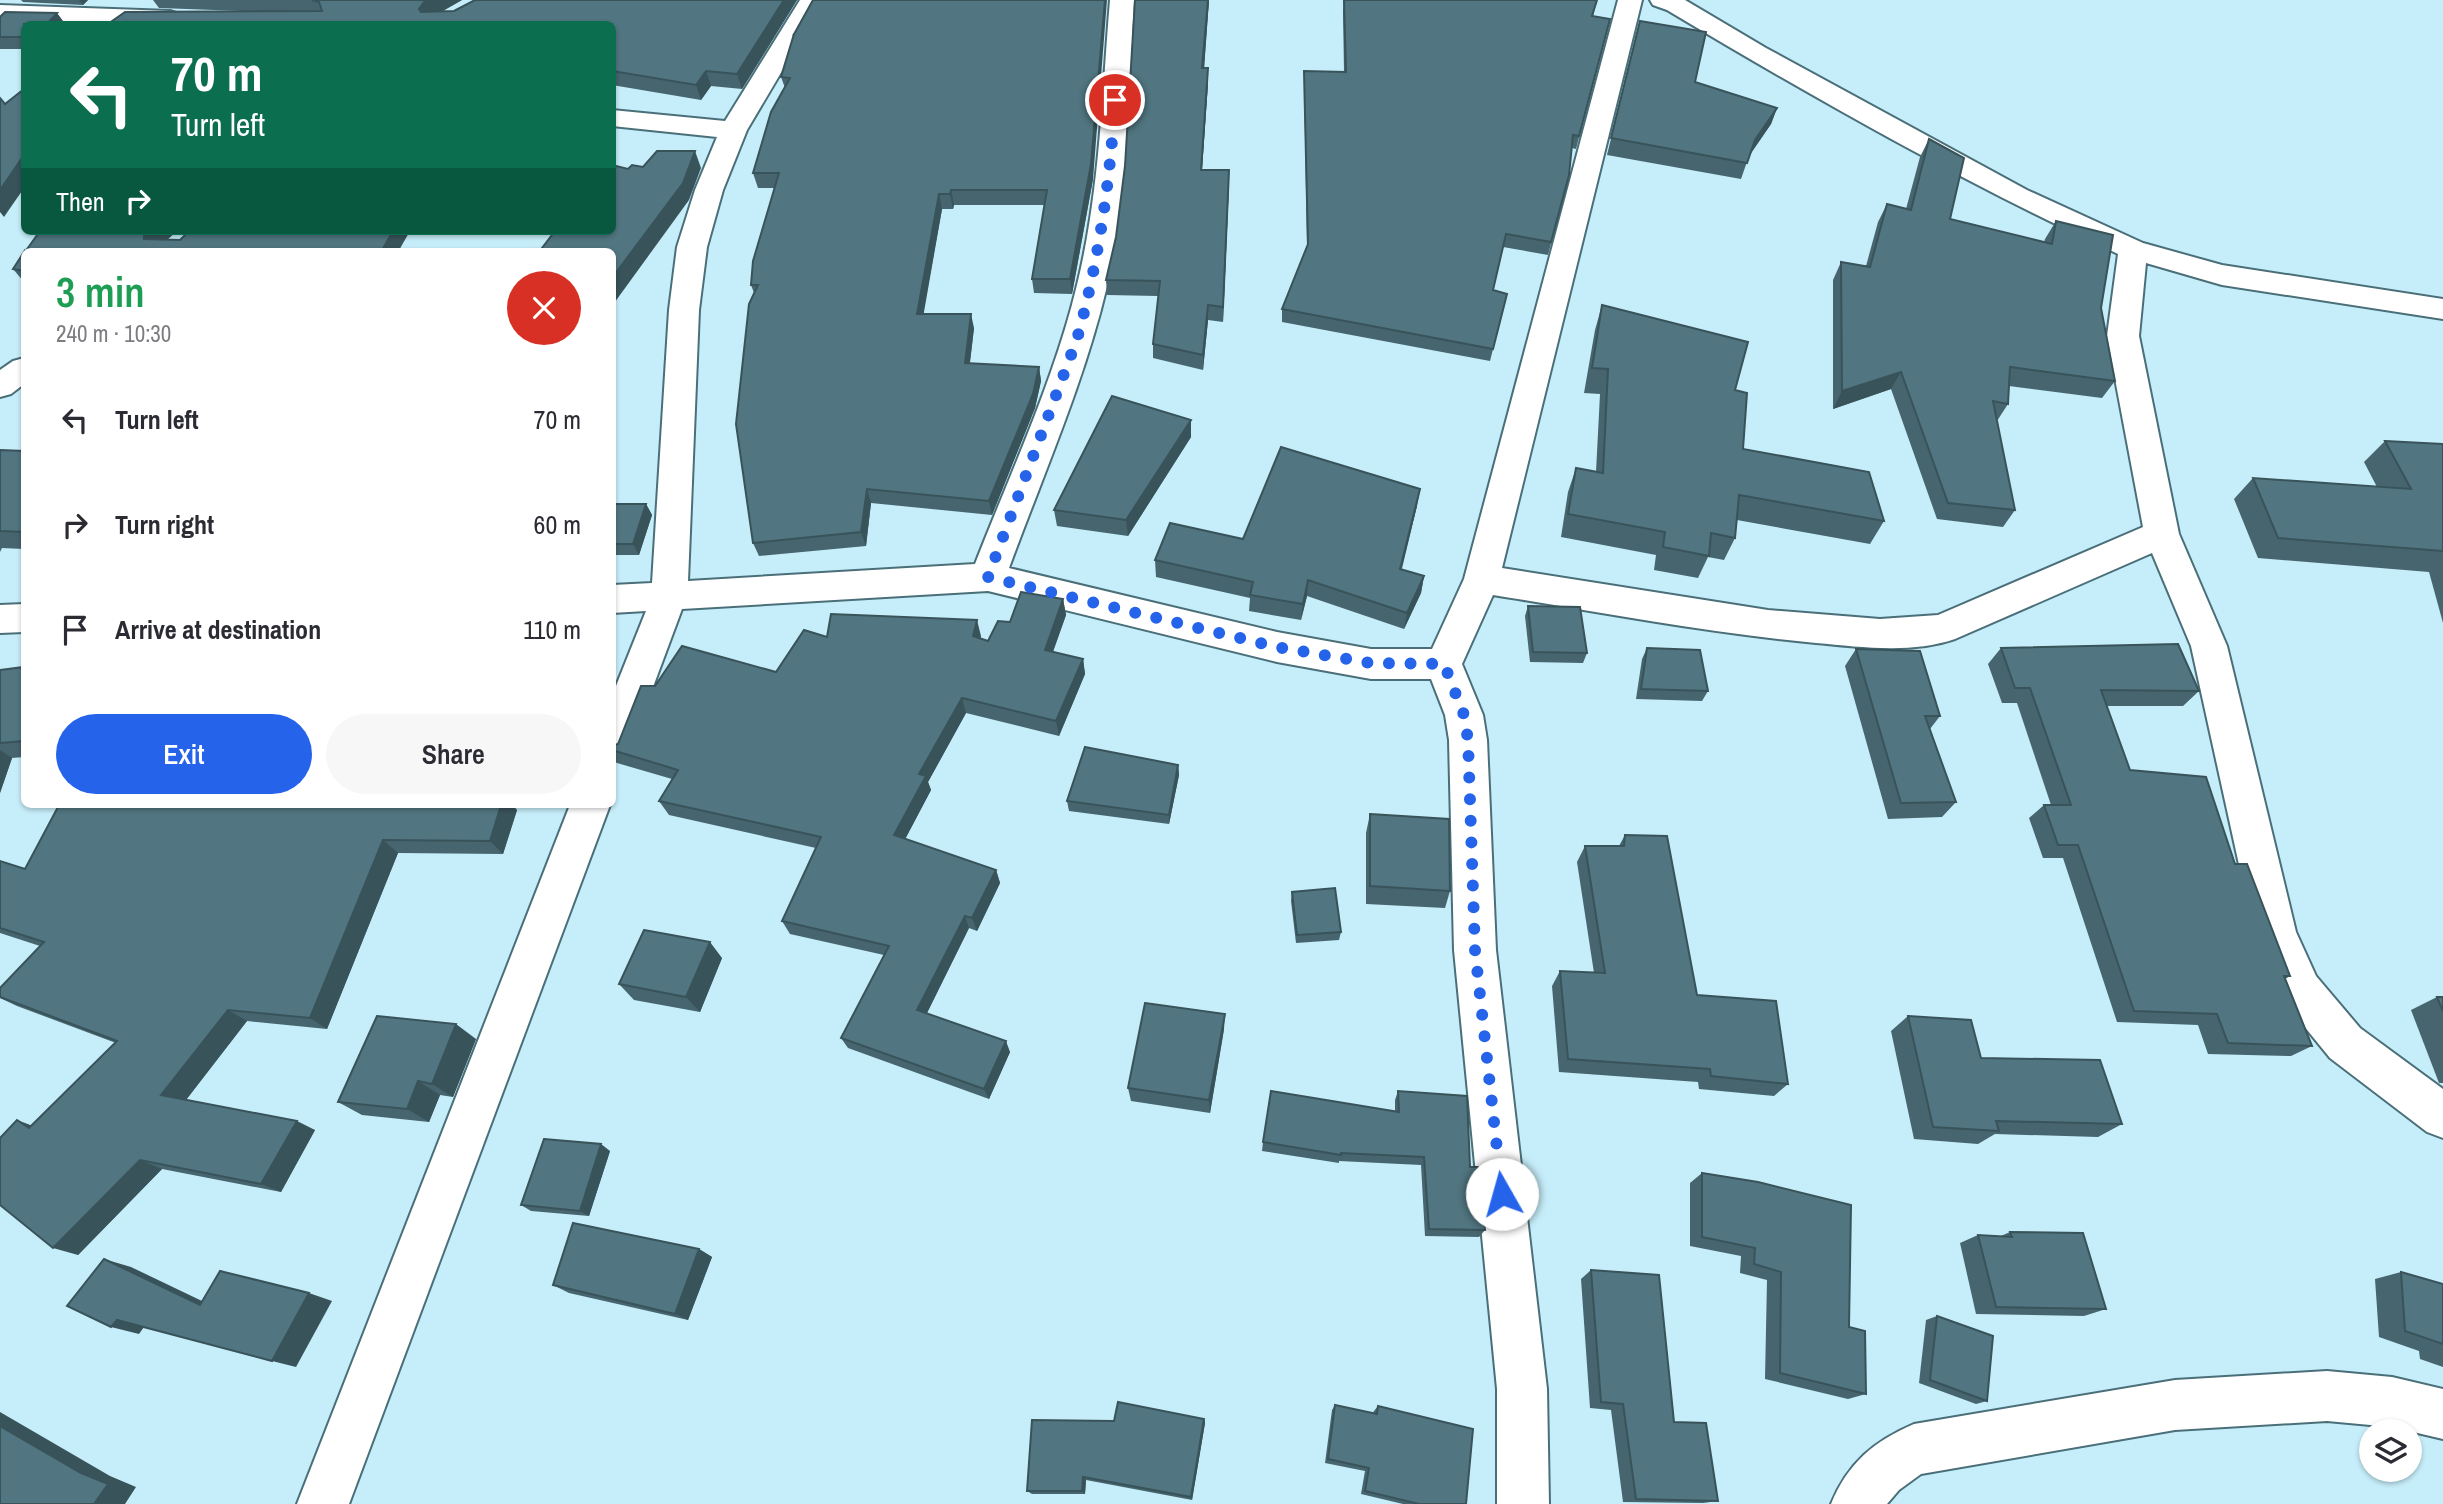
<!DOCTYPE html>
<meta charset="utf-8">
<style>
:root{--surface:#fff;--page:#f7f7f7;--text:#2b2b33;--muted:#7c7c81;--accent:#2563eb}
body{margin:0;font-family:"Archivo Narrow",sans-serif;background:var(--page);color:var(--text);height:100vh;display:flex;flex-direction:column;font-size:26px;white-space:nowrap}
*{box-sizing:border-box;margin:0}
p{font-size:23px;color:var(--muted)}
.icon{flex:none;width:38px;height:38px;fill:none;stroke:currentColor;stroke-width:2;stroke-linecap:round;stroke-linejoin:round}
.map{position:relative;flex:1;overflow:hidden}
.sheet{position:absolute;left:21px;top:248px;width:595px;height:560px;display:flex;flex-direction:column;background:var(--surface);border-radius:10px;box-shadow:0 2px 5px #0004}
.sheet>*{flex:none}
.banner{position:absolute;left:21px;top:21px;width:595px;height:214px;border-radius:10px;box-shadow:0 2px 5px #0004;background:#0b6e4f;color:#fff;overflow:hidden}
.controls{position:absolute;left:2359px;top:1419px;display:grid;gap:14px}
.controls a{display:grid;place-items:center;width:63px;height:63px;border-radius:50%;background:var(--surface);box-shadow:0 2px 5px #0004;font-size:35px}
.pin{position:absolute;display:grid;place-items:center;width:60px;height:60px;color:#fff;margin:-30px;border:4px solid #fff;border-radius:50%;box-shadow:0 2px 7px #0007}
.me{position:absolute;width:77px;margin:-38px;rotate:353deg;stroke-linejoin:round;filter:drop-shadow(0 0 5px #0008)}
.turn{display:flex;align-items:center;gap:24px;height:147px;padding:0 35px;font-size:32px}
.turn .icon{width:91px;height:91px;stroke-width:2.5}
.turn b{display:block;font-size:49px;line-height:60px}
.then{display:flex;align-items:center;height:66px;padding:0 35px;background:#0003;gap:14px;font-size:26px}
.round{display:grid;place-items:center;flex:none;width:74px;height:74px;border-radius:37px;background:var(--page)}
.summary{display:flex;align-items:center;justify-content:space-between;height:119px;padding:0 35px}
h1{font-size:42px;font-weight:600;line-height:52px;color:#1e9e55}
.primary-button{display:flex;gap:14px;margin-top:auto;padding:14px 35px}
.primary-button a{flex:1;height:80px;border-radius:42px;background:var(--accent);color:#fff;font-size:28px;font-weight:600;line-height:80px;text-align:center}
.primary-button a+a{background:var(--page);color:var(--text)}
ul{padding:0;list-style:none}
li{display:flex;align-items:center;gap:21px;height:105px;padding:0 35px}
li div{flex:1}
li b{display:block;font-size:26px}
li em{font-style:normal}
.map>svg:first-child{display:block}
</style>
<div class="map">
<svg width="2443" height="1504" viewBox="0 0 2443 1504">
<rect width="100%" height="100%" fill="#c6eefa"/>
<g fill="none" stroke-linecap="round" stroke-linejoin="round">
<g stroke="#4a6f79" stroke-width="4">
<g id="minor">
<path d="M800,0h24l-77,130 -24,60 -16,57 -8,63 -11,271 287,-17c35,-90 80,-186 102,-279 23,-93 25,-190 33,-285h24c-5,93 -5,196 -27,286 -23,97 -64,189 -98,282l268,64 94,17h61l32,-70 154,-579h24l-140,568 266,42 112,9 58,-4 205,-88 -36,-191 11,-82c-155,-72 -304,-156 -451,-244l-14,-5 -3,-5h35l81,48 261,142 116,53 79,22 221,34v20l-221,-34 -76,-22 -7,73 40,198 48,112 69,286 20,44 44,52 83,61v49l-16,-6 -97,-74 -44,-54 -32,-71 -63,-287 -39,-93 -197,86c-44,15 -93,8 -139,4 -108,-10 -216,-31 -323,-48l-31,69 21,51 4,25 9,210 51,439 2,115h-52v-115l-43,-439 -5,-210 -4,-25 -14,-36h-60l-94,-17 -289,-71 -306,18 -51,137 -5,11 -14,5v-66l34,-85 -34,2v-28l40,-2 17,-273 8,-63 18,-57 22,-53 -105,-11v-16l113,11z"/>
<path d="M0,5l170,6 9,3 4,5 -5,5 -178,-3z"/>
<path d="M24,358v26l-13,10 -11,3v-27l13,-9z"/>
<path d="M24,604v28l-24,1v-28z"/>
<path d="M570,805h40l-261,699h-52z"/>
<path d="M2327,1371l65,6 51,12v50l-51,-12 -65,-6 -152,9 -254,44 -22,16 -12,14h-56c17,-41 43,-63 83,-80l261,-44z"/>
</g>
</g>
<use href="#minor" fill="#fff" fill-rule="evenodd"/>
</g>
<g fill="#46656f">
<path d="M21,0h67l-5,5 -60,-3z"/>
<path d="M153,0h309l-21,12 356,-12 -55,89 -31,-3 -10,14 -89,-15v-61l-453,-16z"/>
<path d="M813,0l280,179 -21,115 -38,-1 -2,-14 12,-74h-90l-1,4h-11l-19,105 51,14 -4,35 69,4 2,14 -6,27 -43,107 -121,-12 -5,43 -107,10 -6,-13 1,-250 -3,-8 23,-97h-16l-5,-15 32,-85 -4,-11z"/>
<path d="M1209,0l-5,68 4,15 -6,87 27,15 -6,137 -15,-2 -5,50 -50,-12v-14l5,-48 -51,-1 -1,-15 10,-43 9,-71z"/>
<path d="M1344,0h253l-4,16 17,3 -34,130 -4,-1 -3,27 -21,80 -45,-8 -10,43 14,4 -17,67 -208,-39v-13l25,-63 -3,-162v-13l40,1 -1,-61z"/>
<path d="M57,13l8,11h-41v25h-24v-32z"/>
<path d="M1640,21l55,61 82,26 -6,16 -22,32 -8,23 -134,-24z"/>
<path d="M1929,139l21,80 94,23 1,-3 11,-18 45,87 14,73 -13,17 -93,-12 -1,18 -11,17 18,89 -12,17 -66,-8 -46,-130 -58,20v-129l8,-18 25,4 12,-44 9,-18 19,5 14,-52z"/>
<path d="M24,252v30l-11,-13z"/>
<path d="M1602,305l133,85 8,59 141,72 -14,23 -133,-24 -2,18 -11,22 -16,-3 -10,21 -44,-8 2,-15 -95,-18 7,-45 8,-24 20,4 4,-78 -16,-1 11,-63z"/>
<path d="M1191,420v17l-63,99 -71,-10 -3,-16z"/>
<path d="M2385,441l58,3v179l-14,-51 -171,-14 -24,-59 19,-21 124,9 -13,-25z"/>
<path d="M0,450l24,1v98l-22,-1 -2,4z"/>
<path d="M612,504h34l6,11 -13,40h-27z"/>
<path d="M1417,506l-16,63 23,7 -3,17 -17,36 -97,-33 -6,24 -52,-9 1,-13 -94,-21 -1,-17 88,-21z"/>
<path d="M1063,599l3,16 -13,37 30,7 2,15 -26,62 -93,-23 -38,69 3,8 -26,49 91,31 4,13 -23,48 -8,-3 -42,85 83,39 -21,47 -141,-51 -7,-10 43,-83 -94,-21 -8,-13 34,-73 -147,-33 -10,-14 13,-22 -55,-16 -5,-6v-11l6,-2 37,-58 121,-14 51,-35 154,-1 -1,3 8,2 22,-19z"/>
<path d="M1528,606l59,47 -4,10 -53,-1 -5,-46z"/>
<path d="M1647,648l61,43 -6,10 -66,-2 6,-40z"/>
<path d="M2001,648l198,43 -16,15h-77l24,64 105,94 55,112 -5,3 27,67 -21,10 -83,-2 -10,-29 -81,-3 -54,-164h-20l-14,-40 15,-13h7l-34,-102h-15l-14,-39z"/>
<path d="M1856,649l84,67 -10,13 26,73 -14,15 -54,2 -43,-153z"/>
<path d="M24,667v90l-12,1 -12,35v-123z"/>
<path d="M1178,765l1,10 -10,49 -100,-13 -2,-10z"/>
<path d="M517,810l-14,44 -105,-1 -71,176 -80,-8 -61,79 129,30 -34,62 -119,-23 -84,86 -47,-130 85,-82 -99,-37 -17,-8v-10l40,-42 -40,-13v-72l25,8z"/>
<path d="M1370,814l80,77 -5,17 -79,-4v-71z"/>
<path d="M1625,835l72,160 91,89 -14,12 -75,-7 -1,-7 -139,-10 -7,-86 8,-15 34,2 -17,-111 8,-16h34z"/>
<path d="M1292,892l49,40 -2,8 -43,3 -5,-42z"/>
<path d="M722,958l-22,54 -66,-12 -15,-16z"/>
<path d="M2437,997h6v86h-4l-28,-73z"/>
<path d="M1908,1016l73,42 141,66 -24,13 -103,-3 -17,10 -64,-5 -23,-108z"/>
<path d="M1224,1029l-14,84 -79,-12 -3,-13z"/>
<path d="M476,1039l-23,58 -13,-2 -11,27 -67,-7 -24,-13z"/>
<path d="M1398,1091l72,76 15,63 -6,7 -54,-1 -4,-71 -82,-4v2l-77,-12 1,-9 132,-30v-12z"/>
<path d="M610,1151l-21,65 -58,-5 -10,-6z"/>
<path d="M1702,1173l147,154 17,67 -18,5 -83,-20 2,-99 -27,-7 1,-17 -51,-10v-63z"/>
<path d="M2010,1232l96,77 -22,7 -108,-2 -16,-71 18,-8 23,1z"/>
<path d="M699,1249l13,8 -24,63 -119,-27 -16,-8z"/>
<path d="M1591,1270l83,152 44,79 -15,2 -80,-1 -12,-92 -21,-2 -9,-129z"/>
<path d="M2401,1272l42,12v83l-23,-8 -1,-8 -40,-14 -4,-58z"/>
<path d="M1937,1316l50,85 -11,3 -57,-21 7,-63z"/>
<path d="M1335,1405l38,8 1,-2 4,-5 88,98h-63l-42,-10 4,-23 -40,-8 7,-53z"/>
<path d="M1204,1419l1,4 -13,77 -106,-20 -1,14h-53l-5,-3 87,-70z"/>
</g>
<g fill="#39535a">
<path d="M79,0h9l-5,5z"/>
<path d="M428,0h34l-30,17 -6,7 -7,-15 5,-7z"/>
<path d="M784,0h13l-55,89 -5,-15z"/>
<path d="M1105,0h2l-14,179 -21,115 -2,-15z"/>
<path d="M1208,0h1l-6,83 -1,-15z"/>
<path d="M57,13l8,11h-18z"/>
<path d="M1208,68v15l-7,101v-14z"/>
<path d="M706,71l5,15 -10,14 -5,-15z"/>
<path d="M1777,108l-6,16 -22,32 6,-16z"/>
<path d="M695,151l6,17 -12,32 -77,106v-28z"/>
<path d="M24,155v33l-20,29 -4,-5v-22z"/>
<path d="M1229,170v15l-6,137v-15z"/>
<path d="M951,190l3,15 -1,4 -3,-15z"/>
<path d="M939,194l3,15 -21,120 -4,-15z"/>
<path d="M149,231h28l-21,19 -12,-11v-4z"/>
<path d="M393,231h17l-12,21h-17z"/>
<path d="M1208,305v15l-5,50v-15z"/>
<path d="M971,314l3,14 -6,49 -3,-14z"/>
<path d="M1039,367l2,14 -6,27 -43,107 -3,-14z"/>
<path d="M1901,372l-10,17 -58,20 9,-18z"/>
<path d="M1191,420v17l-63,99 -2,-16z"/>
<path d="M867,489l4,14 -5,43 -5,-14z"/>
<path d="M1420,489l-3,17 -19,79 2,-16z"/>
<path d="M646,504l6,11 -13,40 -6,-11z"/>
<path d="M1424,576l-3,17 -17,36 3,-16z"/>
<path d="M1308,580l-1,16 -6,24 2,-16z"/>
<path d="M1063,599l3,16 -18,50 -3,-15z"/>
<path d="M977,620l4,16 -4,16 -4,-16z"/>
<path d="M1083,659l2,15 -26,62 -3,-15z"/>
<path d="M962,698l4,15 -38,69 3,8 -31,59 -6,-14 25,-61z"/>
<path d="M0,750l12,8 -12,35z"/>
<path d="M1178,765l1,10 -10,49v-9z"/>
<path d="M501,805h12l4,5 -14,44 -13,-13z"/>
<path d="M383,840l15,13 -71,176 -17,-11z"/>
<path d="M996,870l4,13 -23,48 -5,-13z"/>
<path d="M965,916l4,12 -46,93 -6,-11z"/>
<path d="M710,942l12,16 -22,54 -14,-15z"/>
<path d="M228,1010l19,11 -65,84 -21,-10z"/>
<path d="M1225,1014l-1,15 -14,84 -1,-13z"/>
<path d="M456,1024l20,15 -23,58 -21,-13z"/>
<path d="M1006,1041l4,11 -21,47 -5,-10z"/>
<path d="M418,1081l22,14 -11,27 -22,-13z"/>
<path d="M17,1120l24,9 -12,-1z"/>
<path d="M297,1121l18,9 -34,62 -20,-8z"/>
<path d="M601,1144l9,7 -21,65 -9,-5z"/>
<path d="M140,1160l22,9 -84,86 -25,-7z"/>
<path d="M699,1249l13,8 -24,63 -13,-6z"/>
<path d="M104,1259l27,8 94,45 -25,-7z"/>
<path d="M309,1293l23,8 -36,66 -24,-6z"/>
<path d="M117,1320l27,7 -5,7 -28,-7z"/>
<path d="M0,1412l110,64 26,11 -11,17h-31l-94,-78z"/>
<path d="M1204,1419l1,4 -13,77 -1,-3z"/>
<path d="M1083,1477l3,3 -1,14 -3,-3z"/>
</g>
<g fill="#517681" stroke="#39535a" stroke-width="2">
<path d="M312,0h116l-4,2 -5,7 2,3 33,-1 21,-11h309l-47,74 -31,-3 -10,14 -84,-14v-47h-504l17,-12 197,-1 -3,-9z"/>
<path d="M813,0h292l-14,164 -21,115h-38l15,-89h-96l-1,4h-11l-22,120h54l-6,49 74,4 -6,27 -44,107 -122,-12 -6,43 -108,11 -17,-119 13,-120 9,-19h-7l2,-24 26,-88h-26l18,-61 19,-34 -9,-1 13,-43 -1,2z"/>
<path d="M1135,0h73l-6,68h6l-7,102h28l-6,137 -15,-2 -5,50 -50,-11 7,-63 -54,-1 10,-43 9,-71z"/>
<path d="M1344,0h253l-5,16 18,3 -31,117 -6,-1 -4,40 -18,67 -45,-8 -13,56 14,4 -14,55 -211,-40 26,-65 -4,-173 42,1z"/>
<path d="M5,12l52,1 -10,11h-23v13h-24v-20z"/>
<path d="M1640,21l66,11 -11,50 82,26 -22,32 -8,23 -136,-25z"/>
<path d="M24,89v66l-24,35v-92l5,6z"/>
<path d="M1929,139l35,19 -14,61 102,25 4,-23 57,14 -12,73 14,73 -105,-14 -2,37 -15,-3 22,109 -67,-7 -47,-131 -59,19 -1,-129 29,5 17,-63 24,6z"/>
<path d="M657,151h38l-12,32 -71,95v-26h-73l16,-21h57v-66l16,4 4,-4 11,2z"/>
<path d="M40,231h109l-5,4v4l36,1 9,-9h204l-12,21h-356z"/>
<path d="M24,252v19l-11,-2z"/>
<path d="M1602,305l146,37 -13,48 12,3 -4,56 126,23 15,49 -145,-26 -4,43 -24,-5 -2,23 -46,-9 2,-15 -97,-18 8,-46 27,5 5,-104 -16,-1z"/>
<path d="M1112,396l79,24 -65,100 -72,-10z"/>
<path d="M2385,441l58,3v107l-165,-13 -25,-60 158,11z"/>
<path d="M1281,447l139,42 -20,80 24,7 -17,37 -99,-33 -5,24 -53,-9 3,-13 -98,-22 15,-37 73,16z"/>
<path d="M0,450l24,1v81l-24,-1z"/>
<path d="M612,504h34l-13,40h-21z"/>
<path d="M1021,592l42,7 -18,51 38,9 -27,62 -94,-23 -43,76 7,2 -32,59 102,35 -24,48 -7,-2 -48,94 89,31 -22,48 -143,-51 48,-92 -107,-25 39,-84 -162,-36 19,-31 -66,-20v-4l6,-2 23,-58h14l27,-40 94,26 28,-42 23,7 4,-23 146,6 -4,16 15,5 10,-20 12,1z"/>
<path d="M1528,606l52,1 7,46 -54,-1z"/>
<path d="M2178,644l21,47 -98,-1 29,80 76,7 29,87h12l43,112h-6l28,70 -84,-3 -11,-29 -83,-3 -56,-166h-20l-14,-40h27l-41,-117h-15l-14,-40z"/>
<path d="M1647,648l53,2 8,41 -67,-2z"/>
<path d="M1856,649l64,2 20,65h-15l31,86 -55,1z"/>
<path d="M24,667v74l-24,2v-73z"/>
<path d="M1085,747l93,18 -9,50 -102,-14z"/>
<path d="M59,805h442l-11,36 -107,-1 -73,178 -82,-8 -67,85 136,26 -36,63 -121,-24 -87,88 -53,-43v-67l17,-18 12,8 88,-87 -117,-44v-9l44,-46 -44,-14v-67l25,8z"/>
<path d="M1370,814l79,5 1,72 -80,-5z"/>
<path d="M1625,835l42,1 30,159 79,6 12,83 -77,-8 -1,-7 -142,-10 -8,-88 45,2 -20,-127h39z"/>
<path d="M1335,888l6,44 -44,3 -5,-43z"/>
<path d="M644,930l66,12 -24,55 -67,-13z"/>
<path d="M2437,997h6v14z"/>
<path d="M1145,1003l80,11 -16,86 -81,-12z"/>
<path d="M377,1016l79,8 -24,60 -14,-3 -11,28 -69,-7z"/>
<path d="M1908,1016l63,4 10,38 119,2 22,64 -126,-3 3,10 -66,-4z"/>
<path d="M1271,1091l128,21 -1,-21 69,5 3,71h8l7,63 -56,-1 -5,-72 -83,-4v2l-78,-13z"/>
<path d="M544,1139l57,5 -21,67 -59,-6z"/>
<path d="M1702,1173l56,9 93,23 -2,122 16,4 1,63 -86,-21 1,-101 -27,-8 1,-16 -53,-11z"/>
<path d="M573,1223l126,26 -24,65 -122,-29z"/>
<path d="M2010,1232l73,1 23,76 -110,-2 -18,-72 34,2z"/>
<path d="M104,1259l96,46 20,-34 89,22 -37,68 -155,-41 -6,7 -44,-21z"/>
<path d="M1591,1270l68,5 15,147 32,1 12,78 -82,-2 -13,-95 -22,-2z"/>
<path d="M2401,1272l42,12v60l-38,-13z"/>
<path d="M1937,1316l56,20 -6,65 -57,-21z"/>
<path d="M1118,1402l86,17 -13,78 -108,-20 -1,14h-55l5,-71 82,1z"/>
<path d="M1335,1405l42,9 1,-8 95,23 -7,75h-47l-54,-13 4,-23 -41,-9z"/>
<path d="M0,1426l81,47 27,11 -14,20h-94z"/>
</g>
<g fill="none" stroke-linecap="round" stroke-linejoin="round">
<path stroke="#2563eb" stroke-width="12" stroke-dasharray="0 21.6" d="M1115,100c-5,82 -16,160 -38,239l-89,238 289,70 94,16 73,1 20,51 4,25 7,210 27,244"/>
</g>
</svg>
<div class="controls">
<a><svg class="icon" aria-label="layers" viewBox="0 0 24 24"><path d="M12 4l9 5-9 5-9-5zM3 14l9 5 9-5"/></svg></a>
</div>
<div class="pin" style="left:1115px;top:100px;background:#d93025"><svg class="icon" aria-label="arrive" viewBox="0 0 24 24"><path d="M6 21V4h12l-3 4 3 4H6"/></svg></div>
<svg class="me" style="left:1502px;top:1194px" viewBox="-20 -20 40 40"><circle r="19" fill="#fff"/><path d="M0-13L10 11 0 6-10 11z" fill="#2563eb"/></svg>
<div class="banner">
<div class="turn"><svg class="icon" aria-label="left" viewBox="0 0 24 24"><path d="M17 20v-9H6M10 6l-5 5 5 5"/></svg><div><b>70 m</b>Turn left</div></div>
<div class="then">Then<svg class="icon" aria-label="right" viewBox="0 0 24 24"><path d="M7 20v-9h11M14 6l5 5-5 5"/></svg></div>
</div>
<section class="sheet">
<div class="summary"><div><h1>3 min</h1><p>240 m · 10:30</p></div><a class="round" style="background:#d93025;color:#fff"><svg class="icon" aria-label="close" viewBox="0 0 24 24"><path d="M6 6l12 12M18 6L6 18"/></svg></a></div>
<ul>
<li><svg class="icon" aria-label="left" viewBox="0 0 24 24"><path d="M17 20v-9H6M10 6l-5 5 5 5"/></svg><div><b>Turn left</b></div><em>70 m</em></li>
<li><svg class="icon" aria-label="right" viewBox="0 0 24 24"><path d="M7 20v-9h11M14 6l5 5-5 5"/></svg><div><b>Turn right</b></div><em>60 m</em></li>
<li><svg class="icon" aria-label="arrive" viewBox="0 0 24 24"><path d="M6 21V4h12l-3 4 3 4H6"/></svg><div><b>Arrive at destination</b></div><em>110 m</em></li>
</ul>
<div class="primary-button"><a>Exit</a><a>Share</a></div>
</section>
</div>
